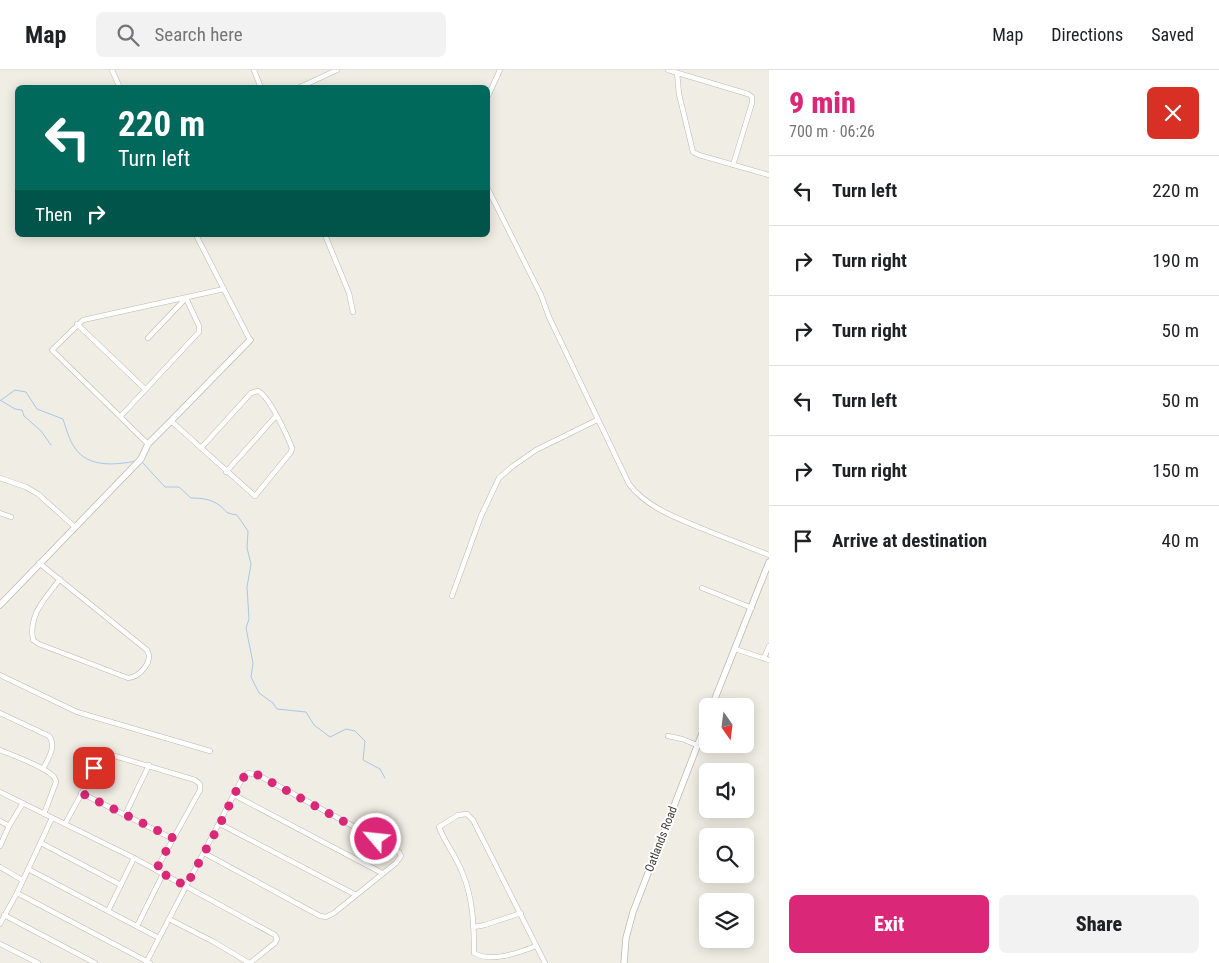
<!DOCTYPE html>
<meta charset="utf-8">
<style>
:root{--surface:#fff;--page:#f2f2f2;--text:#202124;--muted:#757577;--line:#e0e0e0;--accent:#db2777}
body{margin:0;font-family:"Roboto Condensed",sans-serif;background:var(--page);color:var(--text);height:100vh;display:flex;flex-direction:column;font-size:19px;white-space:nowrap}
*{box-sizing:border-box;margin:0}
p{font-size:16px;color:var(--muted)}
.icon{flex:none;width:28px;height:28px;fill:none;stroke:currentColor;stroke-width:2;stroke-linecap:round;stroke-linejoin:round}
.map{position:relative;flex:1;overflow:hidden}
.sheet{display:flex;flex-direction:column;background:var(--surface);width:450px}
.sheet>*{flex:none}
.hud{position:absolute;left:15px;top:15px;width:475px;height:152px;border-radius:8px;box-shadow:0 2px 12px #0003;background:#00695c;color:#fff;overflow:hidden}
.needle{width:32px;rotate:166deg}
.fabs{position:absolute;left:699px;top:628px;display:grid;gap:10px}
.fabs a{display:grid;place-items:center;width:55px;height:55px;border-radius:8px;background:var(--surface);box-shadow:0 2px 12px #0003;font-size:25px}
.pin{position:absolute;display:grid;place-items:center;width:42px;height:42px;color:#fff;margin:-21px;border-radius:10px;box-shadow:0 2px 8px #0006}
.me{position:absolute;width:55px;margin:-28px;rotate:298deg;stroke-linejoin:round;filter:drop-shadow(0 0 4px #0008)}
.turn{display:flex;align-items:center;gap:18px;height:105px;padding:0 20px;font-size:22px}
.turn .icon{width:65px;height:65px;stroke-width:2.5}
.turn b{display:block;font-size:35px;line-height:42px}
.then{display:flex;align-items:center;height:48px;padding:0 20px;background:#0003;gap:10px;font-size:19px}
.round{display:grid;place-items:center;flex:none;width:52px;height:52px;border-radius:8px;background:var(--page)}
.overview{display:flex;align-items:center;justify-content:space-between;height:85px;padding:0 20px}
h1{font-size:30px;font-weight:800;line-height:38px;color:var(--accent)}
.cta{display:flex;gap:10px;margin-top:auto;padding:10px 20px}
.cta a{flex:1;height:58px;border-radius:8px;background:var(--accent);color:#fff;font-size:20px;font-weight:800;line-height:58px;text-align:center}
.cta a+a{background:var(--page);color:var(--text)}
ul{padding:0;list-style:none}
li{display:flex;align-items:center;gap:15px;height:70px;padding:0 20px;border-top:1px solid var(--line)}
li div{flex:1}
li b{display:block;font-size:19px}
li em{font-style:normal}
header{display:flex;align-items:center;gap:30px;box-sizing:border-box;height:70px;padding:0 25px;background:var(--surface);border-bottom:1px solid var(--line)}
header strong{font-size:24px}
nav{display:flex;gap:28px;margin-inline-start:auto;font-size:18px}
.search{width:350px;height:45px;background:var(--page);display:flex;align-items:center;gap:12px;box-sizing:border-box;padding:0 18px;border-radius:8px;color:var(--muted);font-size:19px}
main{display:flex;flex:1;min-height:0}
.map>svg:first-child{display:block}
</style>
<header>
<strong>Map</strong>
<div class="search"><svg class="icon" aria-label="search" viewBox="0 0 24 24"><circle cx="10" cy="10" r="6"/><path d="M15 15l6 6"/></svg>Search here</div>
<nav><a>Map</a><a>Directions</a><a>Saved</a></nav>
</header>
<main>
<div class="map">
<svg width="769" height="893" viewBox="0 0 769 893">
<rect width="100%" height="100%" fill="#f0ede4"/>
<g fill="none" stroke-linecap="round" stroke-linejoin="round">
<g stroke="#a6c8e7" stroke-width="1">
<path d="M0,330l15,9 7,1 2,6 17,15 10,14"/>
<path d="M1,330l14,-10 11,2 11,17 26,10c3,9 6,21 12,29 13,20 41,17 61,13"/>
<path d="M142,392l23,25h14l12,11c10,0 20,1 28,7 9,7 5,8 18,10l11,16 -1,17 4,16 -4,23 2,32 -3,9 7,35 -2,14 8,16 14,10 4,6 29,3 8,13 16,12 16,-8 9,2 10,10 -2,19 17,9 5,9"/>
</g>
<g stroke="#bdb8ab" stroke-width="5.5">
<g id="minor">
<path d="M112,0l8,18"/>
<path d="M254,0l7,18"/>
<path d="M668,0l80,24 4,3v6l-19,62"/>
<path d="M677,3l2,21 14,58 6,3 70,20"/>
<path d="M298,18l39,-18"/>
<path d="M488,26l12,-26"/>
<path d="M488,119l53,106 8,22 80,167c19,25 51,35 79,47 20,8 41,16 61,24"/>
<path d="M196,165l54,105"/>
<path d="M325,165l24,58 4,19"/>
<path d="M77,254l68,65"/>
<path d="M121,346l78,-84v-6l-13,-28 -38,40"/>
<path d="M171,351l84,75 36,-44 1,-4c-5,-13 -23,-52 -34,-57l-7,2 -50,55"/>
<path d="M148,374l-96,-94 31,-30 141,-31"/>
<path d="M226,402l50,-56"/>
<path d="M0,408l26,9 12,7 37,33"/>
<path d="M0,443l11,4"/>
<path d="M39,493l108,87c7,11 -7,27 -19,28l-89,-34 -6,-4c-5,-26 13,-42 27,-61"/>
<path d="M702,518l50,20"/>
<path d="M452,526l29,-80 18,-38 14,-12 23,-16 61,-30"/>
<path d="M735,579l34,11"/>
<path d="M764,588l5,-12"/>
<path d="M0,605l77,37 133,39"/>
<path d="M0,643l49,23c8,10 -1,23 -6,33"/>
<path d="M668,666l14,3 15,6"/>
<path d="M0,680c14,6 41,15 52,25 3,2 3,3 4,7l-12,32"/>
<path d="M0,722l134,66 141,77 2,4 -2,4 -25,20"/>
<path d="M81,723l92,46"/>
<path d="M234,725l148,78"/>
<path d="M125,745l24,-50"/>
<path d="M0,751l9,5"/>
<path d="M65,754l38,-70h5l87,26 5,4v6l-44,80"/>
<path d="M220,754l136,71"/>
<path d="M41,773l80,42"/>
<path d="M0,776l9,-20 14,-23"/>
<path d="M0,797l22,13"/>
<path d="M28,799l131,69"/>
<path d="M17,823l133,70"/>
<path d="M108,841l26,-53"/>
<path d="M4,845l91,48"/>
<path d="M169,849l45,23 35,21"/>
<path d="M0,854l17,-31 35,-75"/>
<path d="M137,856l26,-52"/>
<path d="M474,857l11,-2 36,-12"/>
<path d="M0,874l38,19"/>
<path d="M536,876c-18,7 -45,17 -62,7 0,-27 -1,-56 -12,-81 -6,-16 -17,-29 -23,-45l19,-12 9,-1 6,6 72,143"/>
<path d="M146,893l96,-184 6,-6 10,2 134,72 7,5 2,4 -5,7 -62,50 -8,4 -6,-1 -116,-63"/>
</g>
</g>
<g stroke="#bdb8ab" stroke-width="7">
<g id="tertiary">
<path d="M0,535l141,-146 7,-15 23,-23 79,-81"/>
<path d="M712,636l57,-144"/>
<path d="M624,893l2,-25 7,-26 75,-194"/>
</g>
</g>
<use href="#minor" stroke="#fff" stroke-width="4.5"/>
<use href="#tertiary" stroke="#fff" stroke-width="5.5"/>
</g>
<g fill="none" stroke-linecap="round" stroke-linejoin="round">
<path stroke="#db2777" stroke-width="9" stroke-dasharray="0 16.2" d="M94,698l-13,25 92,45 -17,32 30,16 34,-62 22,-45 6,-6 10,2 118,64"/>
</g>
<g text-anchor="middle" stroke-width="4" stroke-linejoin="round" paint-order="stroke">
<g font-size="12" fill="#413d35" stroke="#fff">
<text transform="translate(661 769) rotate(-69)" y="4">Oatlands Road</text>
</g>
</g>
</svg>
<div class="fabs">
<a><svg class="needle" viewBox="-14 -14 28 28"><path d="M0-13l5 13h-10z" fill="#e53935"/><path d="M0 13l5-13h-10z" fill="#757577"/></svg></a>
<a><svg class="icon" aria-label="sound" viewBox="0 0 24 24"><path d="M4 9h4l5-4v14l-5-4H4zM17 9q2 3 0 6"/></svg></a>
<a><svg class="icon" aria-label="search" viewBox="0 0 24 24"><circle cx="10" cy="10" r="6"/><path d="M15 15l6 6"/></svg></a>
<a><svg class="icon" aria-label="layers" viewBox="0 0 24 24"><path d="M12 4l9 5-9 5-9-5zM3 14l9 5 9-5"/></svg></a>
</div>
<div class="pin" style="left:94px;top:698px;background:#d93025"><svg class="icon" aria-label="arrive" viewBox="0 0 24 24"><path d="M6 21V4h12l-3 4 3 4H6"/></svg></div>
<svg class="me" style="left:376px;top:769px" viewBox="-20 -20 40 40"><circle r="17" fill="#db2777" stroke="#fff" stroke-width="3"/><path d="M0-11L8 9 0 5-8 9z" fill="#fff"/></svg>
<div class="hud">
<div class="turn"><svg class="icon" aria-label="left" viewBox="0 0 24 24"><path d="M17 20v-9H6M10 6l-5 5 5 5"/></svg><div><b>220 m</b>Turn left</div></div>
<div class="then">Then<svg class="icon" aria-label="right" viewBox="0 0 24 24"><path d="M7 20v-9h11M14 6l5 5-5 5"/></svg></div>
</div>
</div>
<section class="sheet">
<div class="overview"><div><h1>9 min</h1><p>700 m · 06:26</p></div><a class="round" style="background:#d93025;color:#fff"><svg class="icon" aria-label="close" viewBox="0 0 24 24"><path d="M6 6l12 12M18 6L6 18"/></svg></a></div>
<ul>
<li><svg class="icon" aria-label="left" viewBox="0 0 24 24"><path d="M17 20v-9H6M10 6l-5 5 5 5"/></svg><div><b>Turn left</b></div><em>220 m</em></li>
<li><svg class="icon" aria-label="right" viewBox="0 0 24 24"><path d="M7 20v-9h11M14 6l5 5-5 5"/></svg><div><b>Turn right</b></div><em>190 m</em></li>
<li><svg class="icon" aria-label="right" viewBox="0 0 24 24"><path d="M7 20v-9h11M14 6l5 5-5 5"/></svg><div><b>Turn right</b></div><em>50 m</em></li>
<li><svg class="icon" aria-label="left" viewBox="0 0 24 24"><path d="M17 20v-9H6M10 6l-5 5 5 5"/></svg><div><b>Turn left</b></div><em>50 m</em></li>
<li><svg class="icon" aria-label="right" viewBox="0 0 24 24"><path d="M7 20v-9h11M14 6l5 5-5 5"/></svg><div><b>Turn right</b></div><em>150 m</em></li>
<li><svg class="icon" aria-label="arrive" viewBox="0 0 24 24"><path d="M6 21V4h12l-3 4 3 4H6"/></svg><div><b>Arrive at destination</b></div><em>40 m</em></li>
</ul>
<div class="cta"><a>Exit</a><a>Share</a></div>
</section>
</main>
